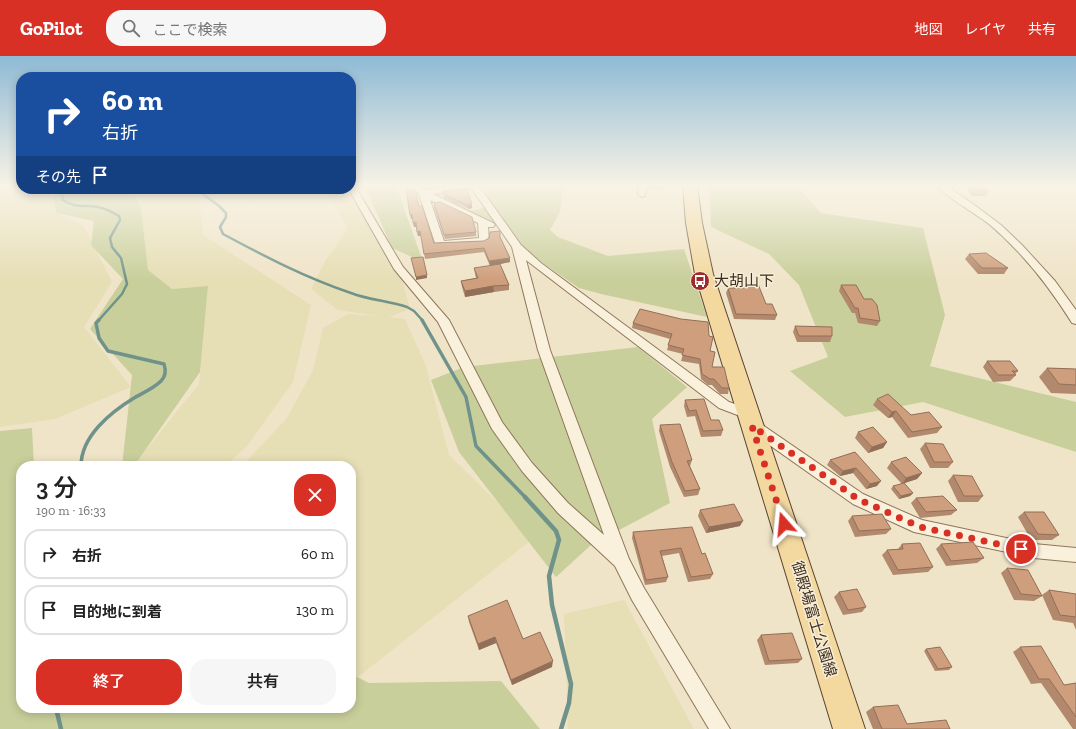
<!DOCTYPE html>
<html lang="ja">
<meta charset="utf-8">
<style>
:root{--surface:#fff;--page:#f6f6f6;--text:#222;--muted:#767676;--line:#e0e0e0;--accent:#d93025}
body{margin:0;font-family:"Zilla Slab","Noto Sans JP",serif;background:var(--page);color:var(--text);height:100vh;display:flex;flex-direction:column;font-size:15px;white-space:nowrap}
*{box-sizing:border-box;margin:0}
p{font-size:13px;color:var(--muted)}
.icon{flex:none;width:22px;height:22px;fill:none;stroke:currentColor;stroke-width:2;stroke-linecap:round;stroke-linejoin:round}
.map{position:relative;flex:1;overflow:hidden}
.sheet{position:absolute;left:16px;top:405px;width:340px;height:252px;display:flex;flex-direction:column;background:var(--surface);border-radius:16px;box-shadow:0 2px 10px #0003}
.sheet>*{flex:none}
.guide{position:absolute;left:16px;top:16px;width:340px;height:122px;border-radius:16px;box-shadow:0 2px 10px #0003;background:#1a4fa0;color:#fff;overflow:hidden}
.pin{position:absolute;display:grid;place-items:center;width:34px;height:34px;color:#fff;margin:-17px;border:2px solid #fff;border-radius:50%;box-shadow:0 1px 4px #0007}
.me{position:absolute;width:44px;margin:-22px;rotate:342deg;stroke-linejoin:round;filter:drop-shadow(0 0 3px #0008)}
.turn{display:flex;align-items:center;gap:14px;height:84px;padding:0 20px;font-size:18px}
.turn .icon{width:52px;height:52px;stroke-width:2.5}
.turn b{display:block;font-size:28px;line-height:34px}
.then{display:flex;align-items:center;height:38px;padding:0 20px;background:#0003;gap:8px;font-size:15px}
.round{display:grid;place-items:center;flex:none;width:42px;height:42px;border-radius:16px;background:var(--page)}
.overview{display:flex;align-items:center;justify-content:space-between;height:68px;padding:0 20px}
h1{font-size:24px;font-weight:600;line-height:30px}
.primary-button{display:flex;gap:8px;margin-top:auto;padding:8px 20px}
.primary-button a{flex:1;height:46px;border-radius:16px;background:var(--accent);color:#fff;font-size:16px;font-weight:600;line-height:46px;text-align:center}
.primary-button a+a{background:var(--page);color:var(--text)}
ul{padding:0;list-style:none}
li{display:flex;align-items:center;gap:12px;height:50px;margin:0 8px 6px;padding:0 12px;border:2px solid var(--line);border-radius:16px}
li div{flex:1}
li b{display:block;font-size:15px}
li em{font-style:normal}
header{display:flex;align-items:center;gap:24px;box-sizing:border-box;height:56px;padding:0 20px;background:var(--accent);color:#fff}
header strong{font-size:19px}
nav{display:flex;gap:22px;margin-inline-start:auto;font-size:14px}
.search{width:280px;height:36px;background:var(--page);display:flex;align-items:center;gap:10px;box-sizing:border-box;padding:0 14px;border-radius:16px;color:var(--muted);font-size:15px}
.map>svg:first-child{display:block}
</style>
<header>
<strong>GoPilot</strong>
<div class="search"><svg class="icon" aria-label="search" viewBox="0 0 24 24"><circle cx="10" cy="10" r="6"/><path d="M15 15l6 6"/></svg>ここで検索</div>
<nav><a>地図</a><a>レイヤ</a><a>共有</a></nav>
</header>
<div class="map">
<svg width="1076" height="673" viewBox="0 0 1076 673">
<rect width="100%" height="100%" fill="#f0e4c8"/>
<g fill="#e6deb5">
<path d="M0,130h21v3h31l4,24 28,13 28,56 -28,45 47,60 -76,32 -55,8z"/>
<path d="M132,133h66l5,46 108,70 -18,77 -46,64 -22,20h-92l66,-82 9,-98 -36,3 -24,-19 -7,-62z"/>
<path d="M326,133h20l53,80 11,40 -21,8 16,2 21,47 23,89 85,83 -176,139 -7,-4v-207h-109l45,-48 26,-48 10,-42 25,-14 30,2 -40,-6 -27,-21 14,-28 23,-32z"/>
<path d="M624,544l70,129h-126l-4,-115z"/>
</g>
<g fill="#c9cf9b">
<path d="M365,130h33v5l25,71 -31,-14z"/>
<path d="M482,130h81l-3,26 -10,18 8,7 50,19 76,-7 23,68 -106,-23 -22,-6 -36,-25 -29,-24z"/>
<path d="M709,130h88l24,27 102,15 22,87 -15,51 146,36v50l-153,-50 -78,15 -55,-46 38,-14 -29,-72 -30,-31 -58,-27z"/>
<path d="M52,133h80l9,19 7,62 24,19 36,-3 -8,86 -66,94h-12l10,-91 -42,-46 33,-50 -32,-34 3,-24 -38,-8z"/>
<path d="M488,151l15,22 -37,-17z"/>
<path d="M638,291l49,40 -35,32 18,84 -79,42 -35,32 -97,-125 -28,-72 33,-13z"/>
<path d="M32,372l2,38h-13v242h330v-34l18,9 132,-2 39,48h-540v-298z"/>
</g>
<g fill="none" stroke-linecap="round" stroke-linejoin="round">
<g stroke="#6f938a" stroke-width="2.5">
<path d="M61,133l2,11c11,8 22,5 35,7 7,1 14,5 21,9l1,4 -10,18 2,9 9,11 6,26 -5,10 -24,27"/>
<path d="M196,133l23,17 7,7v4l-6,10 3,7c41,22 83,44 128,59 18,7 38,8 56,14l7,4 9,10"/>
</g>
<g stroke="#6f938a" stroke-width="3.5">
<path d="M422,264l44,77 10,49 50,52"/>
<path d="M81,410c0,-30 30,-54 53,-68 9,-5 20,-10 27,-17 5,-5 5,-11 3,-17l-56,-13 -9,-13 -3,-15 3,-3"/>
</g>
<g stroke="#6f938a" stroke-width="4.5">
<path d="M525,441l31,34 3,9 -10,36 3,29 19,79 -2,19 -8,26"/>
<path d="M56,652l5,21"/>
</g>
<g stroke="#8d765c" stroke-width="2">
<g id="minor">
<path d="M351,130h7l1,7 44,74 46,53 53,102 30,41 36,40 36,32 -66,-185 -26,-103 -40,-58 -39,5 60,29 2,2 -2,2h-5l1,14 -5,3 -48,2 -17,-52 -9,-8h9l6,4 29,-4h25l42,59 20,18 188,139 24,8 2,4 -2,4 -5,1 -29,-11 -193,-148 24,90 79,209 15,29 86,141h-21l-77,-129 -17,-34 -57,-53 -36,-42 -30,-42 -54,-107 -44,-53 -43,-76zM430,144l48,23 1,15 -35,3z"/>
<path d="M639,130h8l-2,10 -3,1 -4,-3z"/>
<path d="M937,130h10l26,18 28,21 21,20 33,36 18,25 3,4v14l-4,-1c-23,-37 -50,-71 -83,-99 -13,-10 -44,-28 -52,-38z"/>
<path d="M753,365l5,1 105,72 59,26 112,24 42,4v14l-42,-4 -120,-26 -61,-28 -105,-74 -2,-4 2,-4z"/>
</g>
</g>
<g stroke="#5b4430" stroke-width="2">
<path id="primary" d="M683,130h14l5,37 11,51 152,455h-32l-138,-455 -9,-51z"/>
</g>
<use href="#minor" fill="#faf1dc" fill-rule="evenodd"/>
<use href="#primary" fill="#f3d9a0" fill-rule="evenodd"/>
</g>
<g fill="#b2896c">
<path d="M647,130h18l-1,4 -16,-2z"/>
<path d="M965,130h19l4,6 -3,4h-13z"/>
<path d="M442,135l30,13v4l-3,1 -25,-11z"/>
<path d="M434,147l42,29v4l-31,3 -11,-31z"/>
<path d="M419,150l15,37 50,-2 16,-4 10,25 -10,2 9,21v5l-15,2 -29,5 -3,-10 -1,-6 15,-3 -1,-4 -1,-6 16,-2 -6,-14 -59,7 -4,-23h-3l-2,-9h-2l-1,-8h-2z"/>
<path d="M969,198l39,14 -4,6h-26l-13,-15z"/>
<path d="M746,228l31,31 -2,5 -41,-1 -8,-26 2,-5h16z"/>
<path d="M841,229l23,14 16,22 -3,5 -19,-3 -3,-10h-3l-13,-22z"/>
<path d="M640,253l70,42 2,16 17,21 -1,6h-8l-8,-9h-4l-7,-6 -2,-15 -18,-3 2,-7 -16,-4 3,-11 -38,-11 1,-5z"/>
<path d="M795,270l37,10 -2,6h-33l-4,-10z"/>
<path d="M987,305l31,10 -3,3 1,1 -6,6 -17,1 -10,-15z"/>
<path d="M1047,312l29,1v25l-25,-1 -12,-16z"/>
<path d="M877,343l34,16 31,12 -5,6 -29,5 -16,-21 -4,1 -15,-13z"/>
<path d="M685,344l26,20 12,10 -2,6 -20,1 -6,-21 -8,1 -3,-11z"/>
<path d="M660,369l32,35 -2,6 10,23 -2,6 -14,2 -14,-30 -11,-36z"/>
<path d="M858,376l29,10 -4,6 -15,5 -13,-15z"/>
<path d="M925,387l28,19 -5,6h-18l-10,-19z"/>
<path d="M855,396l22,34 -11,3 -13,-16 -13,3 -13,-11 3,-5z"/>
<path d="M891,406l31,11 -5,6 -13,4 9,10 -3,3 -11,3 -8,-10 2,-3 9,-2 -15,-16z"/>
<path d="M953,419l30,21 -5,6h-20l-10,-21z"/>
<path d="M916,442l41,12 -6,5 -31,3 -9,-15z"/>
<path d="M700,454l40,16 -34,7 -8,-17z"/>
<path d="M1024,456l35,23 -7,5h-21l-13,-23z"/>
<path d="M852,460l39,13 -5,5 -31,3 -7,-16z"/>
<path d="M633,476l69,22 11,20 -3,5 -22,3 -9,-29 -17,3 6,21 -2,5 -21,3 -13,-47z"/>
<path d="M902,488l31,23 -5,5 -35,3 -11,-20 5,-5 11,-1z"/>
<path d="M941,488l43,14 -7,5 -31,3 -10,-17z"/>
<path d="M1007,512l35,28 -8,5 -20,-1 -13,-27z"/>
<path d="M1049,534l27,4v36l-3,-7 -20,-3 -11,-25z"/>
<path d="M839,536l27,15 -4,5 -19,3 -9,-18z"/>
<path d="M468,560l55,23 29,28 -40,18 -16,-42 -17,7 -10,-28z"/>
<path d="M761,579l41,24 -4,4 -33,2 -8,-25z"/>
<path d="M1020,591l44,38 12,-2v46h-3l-32,-46 -10,1 -18,-32z"/>
<path d="M926,593l26,18 -3,3 -14,1 -11,-20z"/>
<path d="M873,651l34,17 43,5h-77l-7,-17z"/>
</g>
<g fill="#916f58">
<path d="M425,130h26l-26,2z"/>
<path d="M472,148v4l-3,1 -1,-4z"/>
<path d="M412,158l1,5h-2l-1,-4z"/>
<path d="M416,166v5h-2l-1,-4z"/>
<path d="M420,175l1,5h-3l-1,-4z"/>
<path d="M510,202v4l-20,4 -1,-5z"/>
<path d="M427,219v3l-11,2v-3z"/>
<path d="M493,230l1,6 -29,5v-6z"/>
<path d="M896,355l-4,6 -4,1 4,-6z"/>
<path d="M887,386l-4,6 -15,5 4,-6z"/>
<path d="M856,412l-3,5 -13,3 3,-5z"/>
<path d="M922,417l-5,6 -15,5 4,-6z"/>
<path d="M881,425l-4,5 -11,3 4,-5z"/>
<path d="M913,437l-3,3 -11,3 2,-3z"/>
<path d="M743,465l-3,5 -34,7 3,-6z"/>
<path d="M495,581l1,6 -17,7 -1,-6z"/>
<path d="M553,605l-1,6 -40,18 -1,-5z"/>
</g>
<g fill="#cf9f7d" stroke="#916f58">
<path d="M971,130h13l4,6 -14,-1z"/>
<path d="M466,132l6,16 -4,1 -25,-11 -1,-3z"/>
<path d="M406,133h9l4,17h3l12,37 50,-2 5,-3 1,-6 10,-1v6l10,21 -21,3 -5,-13 -60,6 -4,-23 -3,1 -1,-10 -3,1 -1,-9 -2,1z"/>
<path d="M440,146l32,15 4,15 -32,3 -10,-32z"/>
<path d="M986,197l22,15h-26l-13,-14z"/>
<path d="M423,201l4,18 -11,2 -5,-19z"/>
<path d="M500,208l9,21 -16,1 -28,5 -4,-10 17,-3 -4,-10z"/>
<path d="M746,228h12l8,20h6l5,11 -41,-1 -8,-26h19z"/>
<path d="M841,229h15l8,14h8l5,6 3,16 -20,-3 -2,-10h-3z"/>
<path d="M640,253l41,10 27,3 1,14 4,1 -3,14 5,1 -3,15h12l5,21h-7l-8,-9h-4l-8,-5 -2,-15 -18,-4 2,-6 -16,-4 4,-11 -39,-11z"/>
<path d="M795,270l37,1v9h-33z"/>
<path d="M987,305h23l8,10h-6l4,4h-18z"/>
<path d="M1047,312l29,1v16l-17,-1z"/>
<path d="M888,338l23,21 18,-3 13,15 -30,5 -16,-21 -4,1 -15,-13z"/>
<path d="M704,343l7,21h8l4,10 -20,1 -7,-21 -7,1 -4,-11z"/>
<path d="M680,368l12,36 -5,1 13,28 -15,2 -13,-29 -12,-37z"/>
<path d="M873,371l14,15 -15,5 -14,-15z"/>
<path d="M925,387l18,1 10,18h-19z"/>
<path d="M855,396l26,29 -11,3 -14,-16 -13,3 -13,-11z"/>
<path d="M906,401l16,16 -16,5 -15,-16z"/>
<path d="M953,419l19,1 11,20h-19z"/>
<path d="M904,427l9,10 -12,3 -8,-10z"/>
<path d="M943,440l14,14 -31,2 -10,-14z"/>
<path d="M734,448l9,17 -34,6 -9,-17z"/>
<path d="M1024,456h20l15,23 -21,-1z"/>
<path d="M882,458l9,15 -32,2 -7,-15z"/>
<path d="M692,471l10,27 3,-1 8,21 -22,3 -10,-29 -21,3 8,26 -22,3 -13,-48z"/>
<path d="M973,486l11,16 -33,3 -10,-17z"/>
<path d="M920,487l13,24 -35,3 -11,-20 16,-1 -1,-5z"/>
<path d="M1007,512l21,2 14,26 -21,-2z"/>
<path d="M857,533l9,18 -18,3 -9,-18z"/>
<path d="M1049,534l27,4v23l-16,-2z"/>
<path d="M507,544l16,39 17,-7 13,29 -42,19 -16,-43 -17,7 -10,-28z"/>
<path d="M792,577l10,26 -33,2 -8,-26z"/>
<path d="M1041,590l23,39 12,-2v34l-27,-38h-10l-19,-32z"/>
<path d="M940,591l12,20 -14,2 -12,-20z"/>
<path d="M898,649l9,19 39,-4 4,9h-68l-9,-22z"/>
</g>
<linearGradient id="sky" x2="0" y2="1"><stop stop-color="#8fbad6"/><stop offset="0.58" stop-color="#f8f3e6"/><stop offset="1" stop-color="#f8f3e6" stop-opacity="0"/></linearGradient>
<rect width="1076" height="224" fill="url(#sky)"/>
<g fill="none" stroke-linecap="round" stroke-linejoin="round">
<path stroke="#d93025" stroke-width="7" stroke-dasharray="0 12.6" d="M784,468l-32,-98 106,73 62,28 101,22"/>
</g>
<defs>
<g id="bus-disc" transform="scale(1)"><circle r="9.5" fill="#9e2a2b" stroke="#f7eed8"/><path d="M-5-6H5V4H4V6H2V4H-2V6H-4V4H-5ZM-3.5-4V0h7V-4ZM-3.5 1.2v1.5H-2V1.2ZM2 1.2v1.5H3.5V1.2Z" fill="#fff"/></g>
</defs>
<g fill-rule="evenodd">
<use href="#bus-disc" x="700" y="225"/>
</g>
<g text-anchor="middle" stroke-width="3" stroke-linejoin="round" paint-order="stroke">
<g font-size="15" fill="#3d2e20" stroke="#f7eed8" text-anchor="start">
<text x="714" y="230">大胡山下</text>
</g>
<g font-size="15" fill="#3d2e20" stroke="#f7eed8">
<text transform="translate(814 563) rotate(73)" y="5">御殿場富士公園線</text>
</g>
</g>
</svg>
<div class="pin" style="left:1021px;top:493px;background:#d93025"><svg class="icon" aria-label="arrive" viewBox="0 0 24 24"><path d="M6 21V4h12l-3 4 3 4H6"/></svg></div>
<svg class="me" style="left:784px;top:468px" viewBox="-20 -20 40 40"><path d="M0-17L14 15 0 8-14 15z" fill="#d93025" stroke="#fff" stroke-width="4"/></svg>
<div class="guide">
<div class="turn"><svg class="icon" aria-label="right" viewBox="0 0 24 24"><path d="M7 20v-9h11M14 6l5 5-5 5"/></svg><div><b>60 m</b>右折</div></div>
<div class="then">その先<svg class="icon" aria-label="arrive" viewBox="0 0 24 24"><path d="M6 21V4h12l-3 4 3 4H6"/></svg></div>
</div>
<section class="sheet">
<div class="overview"><div><h1>3 分</h1><p>190 m · 16:33</p></div><a class="round" style="background:#d93025;color:#fff"><svg class="icon" aria-label="close" viewBox="0 0 24 24"><path d="M6 6l12 12M18 6L6 18"/></svg></a></div>
<ul>
<li><svg class="icon" aria-label="right" viewBox="0 0 24 24"><path d="M7 20v-9h11M14 6l5 5-5 5"/></svg><div><b>右折</b></div><em>60 m</em></li>
<li><svg class="icon" aria-label="arrive" viewBox="0 0 24 24"><path d="M6 21V4h12l-3 4 3 4H6"/></svg><div><b>目的地に到着</b></div><em>130 m</em></li>
</ul>
<div class="primary-button"><a>終了</a><a>共有</a></div>
</section>
</div>
